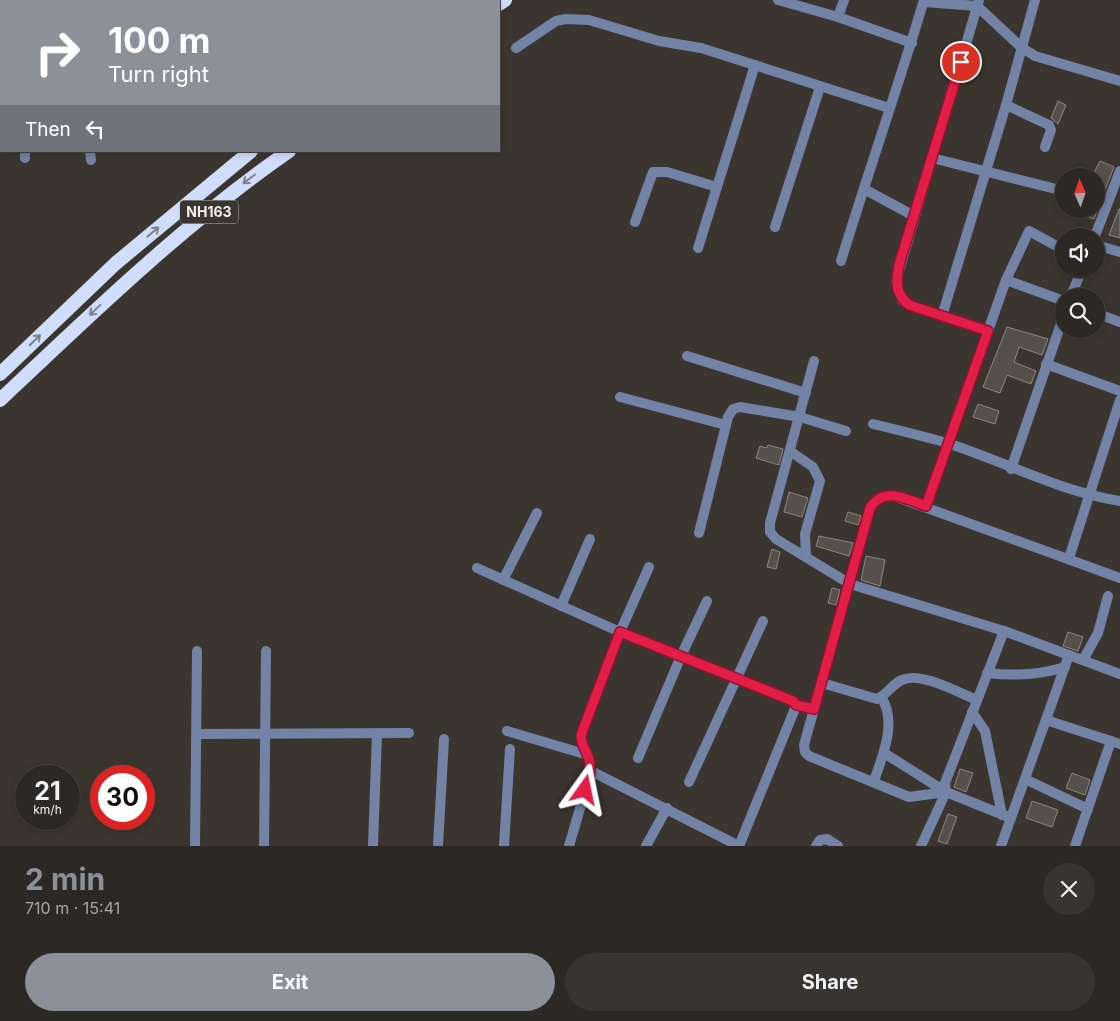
<!DOCTYPE html>
<meta charset="utf-8">
<style>
:root{--surface:#2c2823;--page:#383430;--text:#f1f3f6;--muted:#a6a6a6;--line:#484441;--accent:#8c9099}
body{margin:0;font-family:Inter,sans-serif;background:var(--page);color:var(--text);height:100vh;display:flex;flex-direction:column;font-size:19px;white-space:nowrap}
*{box-sizing:border-box;margin:0}
p{font-size:16px;color:var(--muted)}
.icon{flex:none;width:28px;height:28px;fill:none;stroke:currentColor;stroke-width:2;stroke-linecap:round;stroke-linejoin:round}
.map{position:relative;height:846px;overflow:hidden}
.sheet{display:flex;flex-direction:column;background:var(--surface);flex:1}
.sheet>*{flex:none}
.guide{position:absolute;left:0px;top:0px;width:500px;height:152px;box-shadow:0 2px 8px #0003,0 0 0 1px var(--line);background:#8c9099;color:#fff;overflow:hidden}
.needle{width:32px;rotate:358deg}
.controls{position:absolute;left:1055px;top:168px;display:grid;gap:10px}
.controls a{display:grid;place-items:center;width:50px;height:50px;border-radius:50%;background:var(--surface);box-shadow:0 2px 8px #0003,0 0 0 1px var(--line);font-size:25px}
.speed{position:absolute;left:15px;top:765px;display:flex;gap:10px;font-size:25px;font-weight:700;text-align:center}
.speed>*{display:grid;place-content:center;width:65px;height:65px;border-radius:50%;background:var(--surface);box-shadow:0 2px 8px #0003,0 0 0 1px var(--line);line-height:1}
.speed small{font-size:12px;font-weight:400}
.speed .limit{border:8px solid #d22;background:#fff;color:#111}
.pin{position:absolute;display:grid;place-items:center;width:42px;height:42px;color:#fff;margin:-21px;border:2px solid #fff;border-radius:50%;box-shadow:0 1px 5px #0007}
.me{position:absolute;width:55px;margin:-28px;rotate:12deg;stroke-linejoin:round;filter:drop-shadow(0 0 4px #0008)}
.turn{display:flex;align-items:center;gap:18px;height:105px;padding:0 25px;font-size:22px}
.turn .icon{width:65px;height:65px;stroke-width:2.5}
.turn b{display:block;font-size:35px;line-height:42px}
.then{display:flex;align-items:center;height:48px;padding:0 25px;background:#0003;gap:10px;font-size:19px}
.round{display:grid;place-items:center;flex:none;width:52px;height:52px;border-radius:26px;background:var(--page)}
.overview{display:flex;align-items:center;justify-content:space-between;height:85px;padding:0 25px}
h1{font-size:30px;font-weight:700;line-height:38px;color:var(--accent)}
.button{display:flex;gap:10px;margin-top:auto;padding:10px 25px}
.button a{flex:1;height:58px;border-radius:30px;background:var(--accent);color:#fff;font-size:20px;font-weight:700;line-height:58px;text-align:center}
.button a+a{background:var(--page);color:var(--text)}
.map>svg:first-child{display:block}
</style>
<div class="map">
<svg width="1120" height="846" viewBox="0 0 1120 846">
<rect width="100%" height="100%" fill="#3b352f"/>
<g fill="#555049" stroke="#8c877f">
<path d="M1058,101l8,4 -8,19 -7,-6z"/>
<path d="M1100,161l14,6 -20,52 -25,-9 27,-1v-35l-2,-1z"/>
<path d="M1119,209h1v29l-11,-3z"/>
<path d="M1007,327l41,12 -6,16 -23,-8 -5,15 22,9 -5,13 -24,-9 -7,18 -17,-6z"/>
<path d="M978,404l21,7 -4,13 -22,-7z"/>
<path d="M768,445l15,4 -4,16 -23,-7 4,-12 7,2z"/>
<path d="M789,492l19,6 -6,19 -18,-5z"/>
<path d="M848,512l13,4 -3,9 -13,-4z"/>
<path d="M819,536l34,7 -4,13 -33,-10z"/>
<path d="M772,549l8,3 -4,17 -9,-2z"/>
<path d="M866,556l19,4 -5,26 -19,-6z"/>
<path d="M832,588l8,2 -4,15 -8,-2z"/>
<path d="M1068,632l15,5 -5,14 -15,-5z"/>
<path d="M960,769l13,4 -7,19 -12,-5z"/>
<path d="M1072,773l18,7 -5,15 -19,-7z"/>
<path d="M1032,801l26,9 -6,17 -26,-9z"/>
<path d="M948,814l9,3 -10,27 -9,-3z"/>
</g>
<g fill="none" stroke-linecap="round" stroke-linejoin="round">
<g stroke="#7283a5" stroke-width="10">
<path d="M24,0v1"/>
<path d="M86,0v1"/>
<path d="M155,0v1"/>
<path d="M219,0v1"/>
<path d="M778,0l60,17 74,26"/>
<path d="M979,0l-83,281 6,19 7,5 79,26"/>
<path d="M1035,0l-29,105 43,20 2,5 -6,17"/>
<path d="M924,2l53,4 44,41 14,9 85,25"/>
<path d="M838,17l6,-17"/>
<path d="M516,48l40,-27 10,-2 23,1 70,21 42,7 188,60"/>
<path d="M25,151v7"/>
<path d="M90,151l1,9"/>
<path d="M932,158l132,33"/>
<path d="M864,189l50,27"/>
<path d="M635,222l18,-50h14l50,15"/>
<path d="M775,227l45,-140"/>
<path d="M1095,236l25,-65"/>
<path d="M1096,245l24,7"/>
<path d="M698,248l57,-183"/>
<path d="M841,261c27,-88 57,-174 83,-261"/>
<path d="M1006,280l58,21"/>
<path d="M1071,296l11,-27"/>
<path d="M1096,313l24,9"/>
<path d="M942,316l64,-211"/>
<path d="M687,356l119,37"/>
<path d="M814,361l-44,162v9l6,7 74,45 154,47 116,43"/>
<path d="M1046,364l74,27"/>
<path d="M620,397l106,28"/>
<path d="M873,424c25,6 50,12 74,19 59,19 111,48 173,58"/>
<path d="M790,451l23,16 7,14 -15,53 1,23"/>
<path d="M1011,469l53,-154"/>
<path d="M926,506l80,-226 23,-49 35,19"/>
<path d="M699,533l29,-116 5,-8 7,-2 60,10 46,14"/>
<path d="M1069,558l51,-158"/>
<path d="M477,568l143,64 173,69 3,4 -2,6 -55,135"/>
<path d="M503,580l34,-67"/>
<path d="M561,606l29,-67"/>
<path d="M1004,631l-59,152 1,9 65,26"/>
<path d="M1083,660l15,-27 10,-37"/>
<path d="M987,673c26,3 53,2 78,-6"/>
<path d="M822,683l55,16c10,-4 15,-15 25,-19 18,-9 57,13 75,20"/>
<path d="M972,712l13,19 17,84"/>
<path d="M1046,720l74,24"/>
<path d="M507,731l81,24"/>
<path d="M197,734l212,-1"/>
<path d="M884,753l62,39"/>
<path d="M638,758l43,-102 26,-55"/>
<path d="M591,771l148,75"/>
<path d="M1025,779l63,30"/>
<path d="M874,781c8,-24 24,-59 7,-84"/>
<path d="M689,782l74,-161"/>
<path d="M946,792l-37,5 -100,-41 -4,-4 -1,-7 66,-237c6,-9 11,-12 21,-13l229,83"/>
<path d="M195,846l2,-195"/>
<path d="M264,846l2,-195"/>
<path d="M373,846l4,-113"/>
<path d="M438,846l6,-107"/>
<path d="M504,846l6,-97"/>
<path d="M569,846l22,-75c-1,-13 -10,-23 -10,-36l39,-103 29,-65"/>
<path d="M646,846l21,-38"/>
<path d="M816,846l4,-6 7,-1 11,7"/>
<path d="M921,846l25,-54"/>
<path d="M1001,846l68,-191"/>
<path d="M1075,846l36,-105"/>
</g>
<g stroke="#d0defc" stroke-width="14">
<path d="M460,1l2,-1"/>
<path d="M499,4l6,-4"/>
<path d="M0,374l116,-111 135,-112"/>
<path d="M0,400c92,-87 184,-176 289,-249"/>
</g>
</g>
<defs><path id="oneway-shaft" d="M-6 0H5M1.5-3L5.5 0L1.5 3" fill="none" stroke-width="1.6" stroke-linecap="round" stroke-linejoin="round" transform="scale(1.25)"/></defs>
<g stroke="#7e818b">
<use href="#oneway-shaft" transform="translate(249 179) rotate(143)"/>
<use href="#oneway-shaft" transform="translate(153 232) rotate(-40)"/>
<use href="#oneway-shaft" transform="translate(95 310) rotate(137)"/>
<use href="#oneway-shaft" transform="translate(35 340) rotate(-44)"/>
</g>
<g fill="none" stroke-linecap="round" stroke-linejoin="round">
<g stroke="#92132f" stroke-width="12">
<path id="route" d="M585,790c4,-13 8,-23 2,-36 -3,-7 -6,-11 -6,-19l39,-103 173,69 3,4 18,4 56,-201c14,-22 36,-9 56,-2l62,-175 -79,-26c-14,-11 -13,-23 -10,-40l62,-203"/>
</g>
<use href="#route" stroke="#e11d48" stroke-width="9"/>
</g>
<g text-anchor="middle" stroke-width="5" stroke-linejoin="round" paint-order="stroke">
<rect fill="#3b352f" stroke="#bcb7b3" stroke-width="1" x="180" y="200.5" width="58" height="23" rx="4"/>
<g font-size="14" font-weight="bold" fill="#f3efeb">
<text x="209" y="217">NH163</text>
</g>
</g>
</svg>
<div class="controls">
<a><svg class="needle" viewBox="-14 -14 28 28"><path d="M0-13l5 13h-10z" fill="#e53935"/><path d="M0 13l5-13h-10z" fill="#a6a6a6"/></svg></a>
<a><svg class="icon" aria-label="sound" viewBox="0 0 24 24"><path d="M4 9h4l5-4v14l-5-4H4zM17 9q2 3 0 6"/></svg></a>
<a><svg class="icon" aria-label="search" viewBox="0 0 24 24"><circle cx="10" cy="10" r="6"/><path d="M15 15l6 6"/></svg></a>
</div>
<div class="speed"><div>21<small>km/h</small></div><div class="limit">30</div></div>
<div class="pin" style="left:961px;top:62px;background:#d93025"><svg class="icon" aria-label="arrive" viewBox="0 0 24 24"><path d="M6 21V4h12l-3 4 3 4H6"/></svg></div>
<svg class="me" style="left:585px;top:790px" viewBox="-20 -20 40 40"><path d="M0-17L14 15 0 8-14 15z" fill="#e11d48" stroke="#fff" stroke-width="4"/></svg>
<div class="guide">
<div class="turn"><svg class="icon" aria-label="right" viewBox="0 0 24 24"><path d="M7 20v-9h11M14 6l5 5-5 5"/></svg><div><b>100 m</b>Turn right</div></div>
<div class="then">Then<svg class="icon" aria-label="left" viewBox="0 0 24 24"><path d="M17 20v-9H6M10 6l-5 5 5 5"/></svg></div>
</div>
</div>
<section class="sheet">
<div class="overview"><div><h1>2 min</h1><p>710 m · 15:41</p></div><a class="round"><svg class="icon" aria-label="close" viewBox="0 0 24 24"><path d="M6 6l12 12M18 6L6 18"/></svg></a></div>
<div class="button"><a>Exit</a><a>Share</a></div>
</section>
